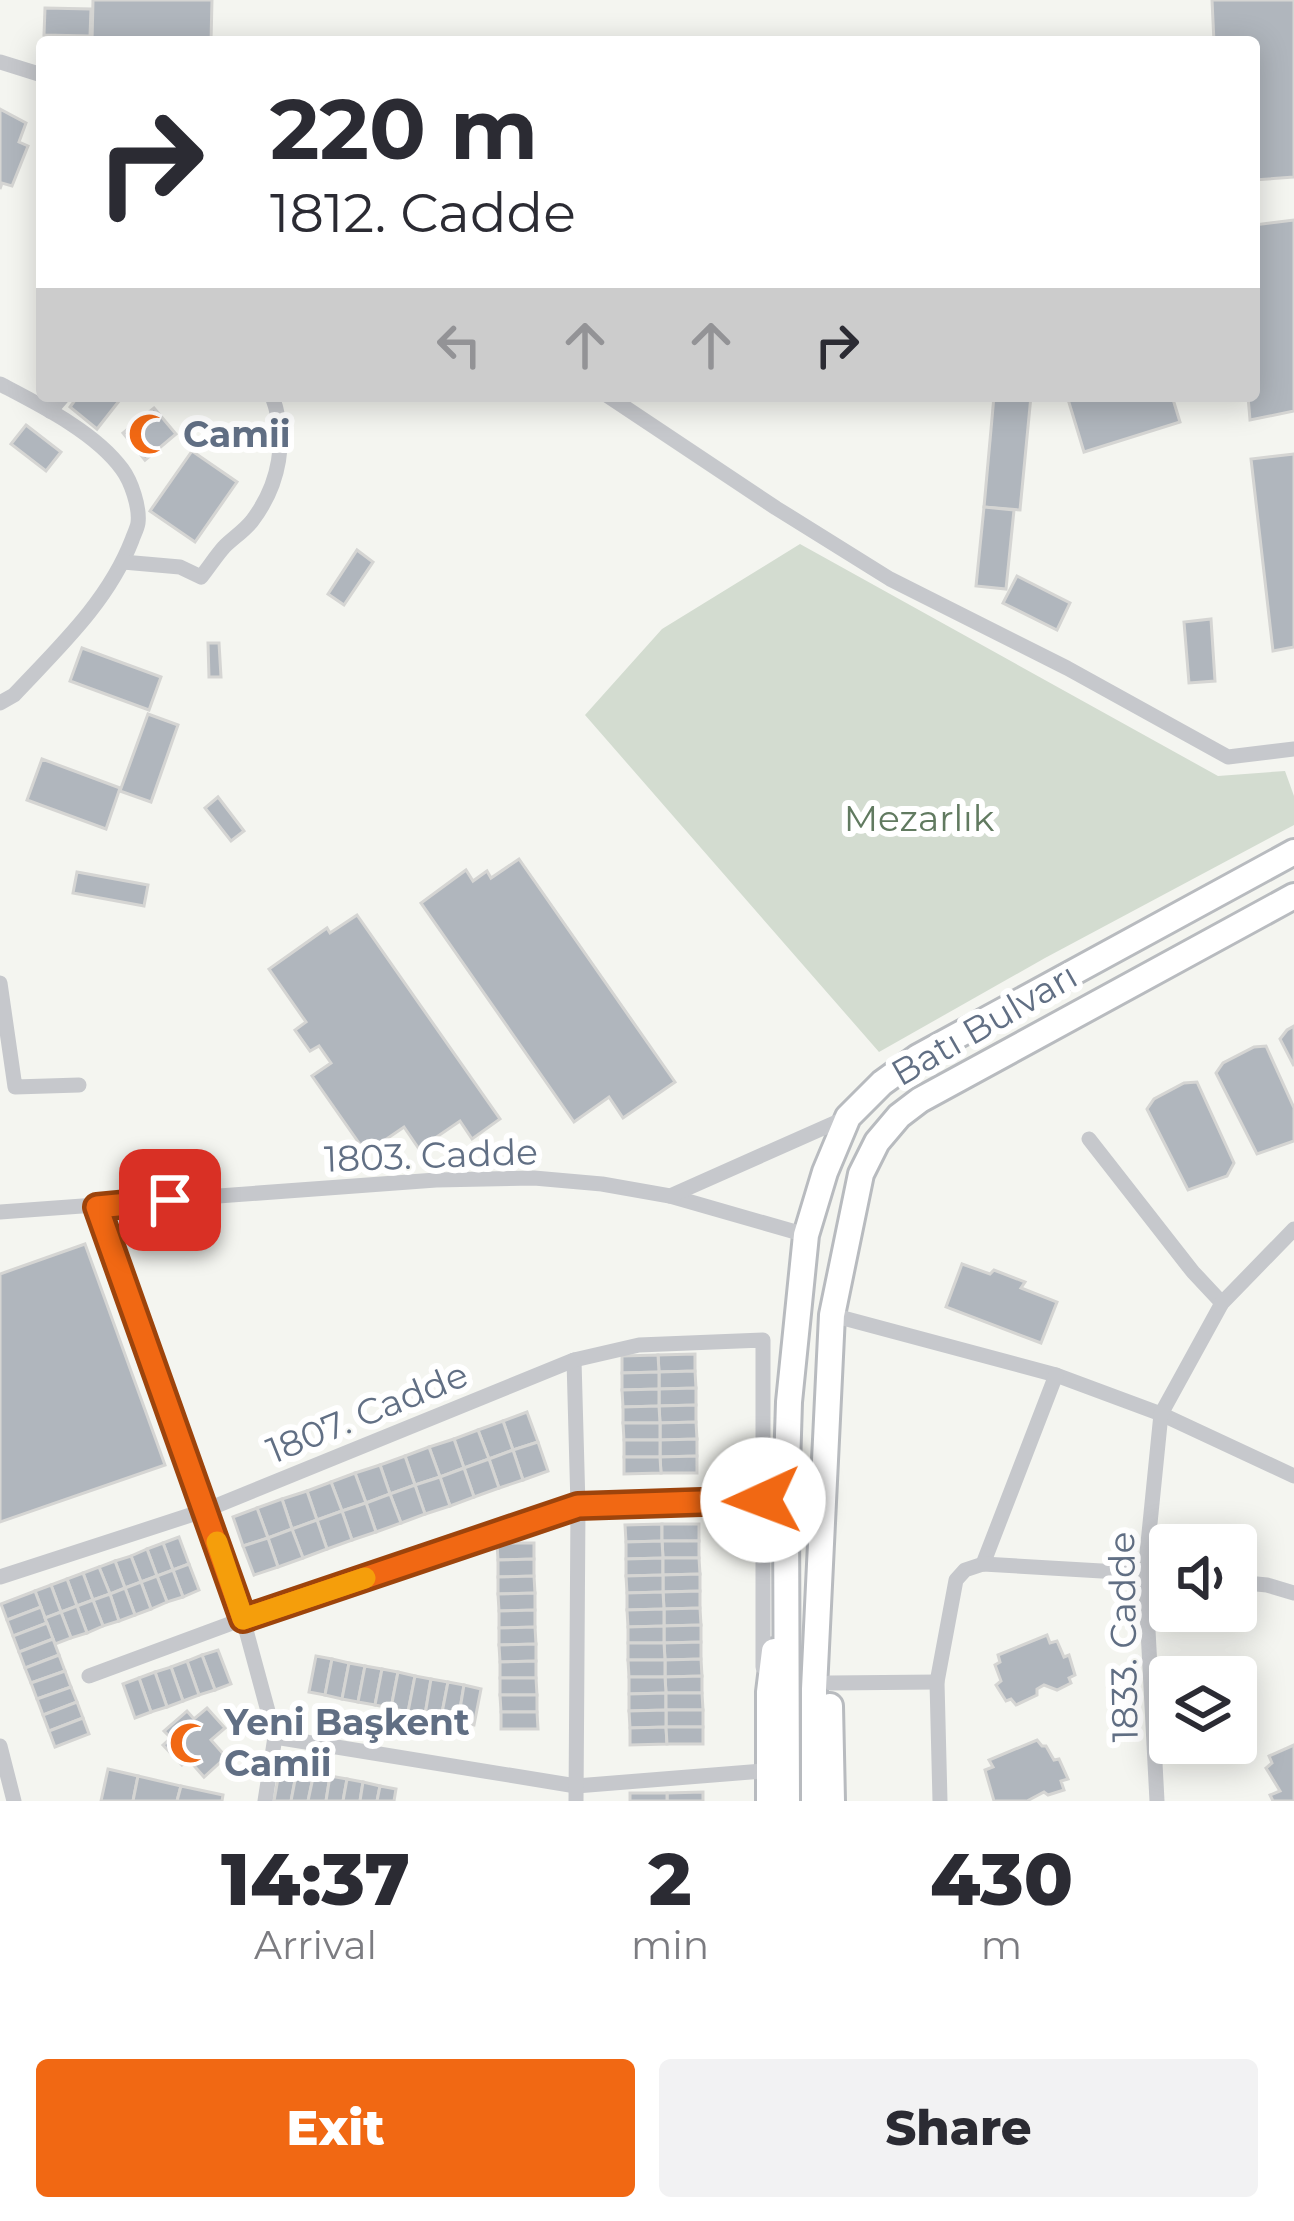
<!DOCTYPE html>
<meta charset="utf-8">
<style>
:root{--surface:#fff;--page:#f2f2f3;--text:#2b2b33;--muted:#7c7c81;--accent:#f16813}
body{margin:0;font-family:Montserrat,sans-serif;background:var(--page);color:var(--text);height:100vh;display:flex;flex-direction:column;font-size:45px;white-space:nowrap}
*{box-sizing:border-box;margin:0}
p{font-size:39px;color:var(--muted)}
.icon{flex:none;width:66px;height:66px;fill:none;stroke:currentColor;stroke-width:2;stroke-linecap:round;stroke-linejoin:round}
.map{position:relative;height:1801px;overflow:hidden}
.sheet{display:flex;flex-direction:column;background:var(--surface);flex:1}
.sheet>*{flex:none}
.guide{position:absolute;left:36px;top:36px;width:1224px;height:366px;border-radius:12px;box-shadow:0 6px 30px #0003;background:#fff;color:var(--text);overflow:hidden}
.buttons{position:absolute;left:1149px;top:1524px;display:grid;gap:24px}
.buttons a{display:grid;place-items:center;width:108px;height:108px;border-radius:12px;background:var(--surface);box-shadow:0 6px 30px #0003;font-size:60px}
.pin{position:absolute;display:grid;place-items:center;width:102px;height:102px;color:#fff;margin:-51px;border-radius:24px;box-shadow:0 6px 18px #0006}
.me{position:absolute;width:132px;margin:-66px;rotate:268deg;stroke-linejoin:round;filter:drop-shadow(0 0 9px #0008)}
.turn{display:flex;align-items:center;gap:42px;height:252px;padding:0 36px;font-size:54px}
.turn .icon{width:156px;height:156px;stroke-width:2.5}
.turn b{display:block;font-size:84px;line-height:102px}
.lanes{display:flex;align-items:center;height:114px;padding:0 36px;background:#0003;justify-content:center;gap:60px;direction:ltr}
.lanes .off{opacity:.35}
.eta{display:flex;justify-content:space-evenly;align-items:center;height:204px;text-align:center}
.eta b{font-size:72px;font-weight:800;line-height:84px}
.button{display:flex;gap:24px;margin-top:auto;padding:24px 36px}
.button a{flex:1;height:138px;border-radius:12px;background:var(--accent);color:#fff;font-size:48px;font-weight:800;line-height:138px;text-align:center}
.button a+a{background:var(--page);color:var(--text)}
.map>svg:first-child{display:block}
</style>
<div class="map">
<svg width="1294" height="1801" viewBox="0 0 1294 1801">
<rect width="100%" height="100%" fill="#f4f5f0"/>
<path fill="#d3dcd0" d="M800,544l418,232 67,-5 9,25v29l-249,133 -166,94 -294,-337 77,-86z"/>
<g fill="#b0b6bd" stroke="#d5d5d3" stroke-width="3">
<path d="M93,0h119l-1,42h-119z"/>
<path d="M1212,0h82v177l-40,3v-138h-40z"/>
<path d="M45,8l46,1 -1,27 -46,-1z"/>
<path d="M0,109l26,14 -7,19 9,4 -16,40 -10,-3 -2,6z"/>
<path d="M1294,220v191l-44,9 -2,-24h6v-171z"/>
<path d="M78,396h45l-26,33 -27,-22z"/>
<path d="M994,396h37l-11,114 -36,-3z"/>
<path d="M1067,396h105l8,26 -96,30z"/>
<path d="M154,408l22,26 -31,26 -22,-27z"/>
<path d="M26,425l35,27 -15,19 -35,-27z"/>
<path d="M192,451l45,31 -42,60 -45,-31z"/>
<path d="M1294,454v193l-21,4 -22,-192z"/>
<path d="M984,507l30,3 -8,79 -30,-3z"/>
<path d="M357,550l16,12 -29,43 -16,-11z"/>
<path d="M1017,576l53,27 -13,27 -54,-27z"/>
<path d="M1211,619l4,62 -26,2 -5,-61z"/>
<path d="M208,643h11l2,34h-12z"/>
<path d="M82,648l79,29 -12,33 -79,-29z"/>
<path d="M148,714l30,11 -27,77 -31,-11z"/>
<path d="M42,759l78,29 -14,41 -79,-29z"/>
<path d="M218,797l26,34 -13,10 -26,-33z"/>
<path d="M519,859l156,223 -52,36 -14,-21 -35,25 -153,-219 45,-33 7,11 14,-10 4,7z"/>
<path d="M77,872l71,13 -4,21 -71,-13z"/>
<path d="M357,915l143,204 -28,20 -12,-18 -41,28 -15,-22 -38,26 -54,-77 19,-13 -12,-17 -9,5 -15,-21 11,-8 -37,-53 58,-41 3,5z"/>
<path d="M1294,1026v40l-14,-27 7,-9z"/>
<path d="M1266,1046l28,62v33l-37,13 -41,-81 7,-10 31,-16z"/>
<path d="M1197,1082l37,81 -7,13 -39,14 -41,-81 7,-10 30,-16z"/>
<path d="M85,1244l80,221 -165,57v-248z"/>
<path d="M962,1264l28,10 4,-4 31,12 -4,6 36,14 -16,41 -95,-36z"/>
<path d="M695,1354v17l-36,1 -1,-17z"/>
<path d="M658,1355l1,17 -37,1v-17z"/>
<path d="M695,1371l1,17 -37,1v-17z"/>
<path d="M659,1372v17l-37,1v-17z"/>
<path d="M696,1388v17l-37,1v-17z"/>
<path d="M659,1389v17l-36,1 -1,-17z"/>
<path d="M696,1405v17l-36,1 -1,-17z"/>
<path d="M659,1406l1,17h-37v-16z"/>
<path d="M527,1412l11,30 -25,8 -10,-29z"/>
<path d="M503,1421l10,29 -24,9 -11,-29z"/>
<path d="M696,1422l1,17 -37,1v-17z"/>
<path d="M623,1423h37v17h-36z"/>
<path d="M478,1430l11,29 -25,9 -10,-29z"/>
<path d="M454,1439l10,29 -24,9 -11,-30z"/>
<path d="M697,1439v17l-37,1v-17z"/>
<rect x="624" y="1440" width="36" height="17"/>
<path d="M538,1442l10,29 -25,9 -10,-30z"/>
<path d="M429,1447l11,30 -25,8 -10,-29z"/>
<path d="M513,1450l10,30 -24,8 -10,-29z"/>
<path d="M405,1456l10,29 -25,9 -10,-29z"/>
<path d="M697,1456v17h-36l-1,-16z"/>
<path d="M624,1457h36l1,16 -37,1z"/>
<path d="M489,1459l10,29 -25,9 -10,-29z"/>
<path d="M380,1465l10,29 -24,9 -11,-30z"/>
<path d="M464,1468l10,29 -24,9 -10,-29z"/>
<path d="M355,1473l11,30 -24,8 -11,-29z"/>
<path d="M440,1477l10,29 -25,8 -10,-29z"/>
<path d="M331,1482l11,29 -25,9 -10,-29z"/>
<path d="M415,1485l10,29 -24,9 -11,-29z"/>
<path d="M307,1491l10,29 -25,9 -10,-30z"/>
<path d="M390,1494l11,29 -25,9 -10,-29z"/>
<path d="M282,1499l10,30 -24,9 -11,-30z"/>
<path d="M366,1503l10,29 -24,8 -10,-29z"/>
<path d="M257,1508l11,30 -25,8 -10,-29z"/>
<path d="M342,1511l10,29 -25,9 -10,-29z"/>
<path d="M317,1520l10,29 -24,9 -11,-29z"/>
<path d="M662,1524v17l-36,1 -1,-17z"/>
<rect x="662" y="1524" width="37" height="17"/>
<path d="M292,1529l11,29 -25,9 -10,-29z"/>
<path d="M179,1537l10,27 -16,6 -10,-27z"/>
<path d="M268,1538l10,29 -24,8 -11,-29z"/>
<path d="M662,1541h37v17h-36z"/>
<path d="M662,1541l1,17 -37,1v-17z"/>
<path d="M163,1543l10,27 -16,6 -10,-27z"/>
<path d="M497,1543h37v16l-36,1z"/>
<path d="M147,1549l10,27 -16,6 -10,-26z"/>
<path d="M131,1556l10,26 -16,6 -10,-27z"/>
<path d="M663,1558v17l-37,1v-17z"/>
<path d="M663,1558h36l1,16 -37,1z"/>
<path d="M534,1559v17l-36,1v-17z"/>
<path d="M115,1561l10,27 -15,6 -11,-27z"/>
<path d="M189,1564l10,26 -16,7 -10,-27z"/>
<path d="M99,1567l11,27 -17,6 -10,-27z"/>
<path d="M173,1570l10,27 -16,5 -10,-26z"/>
<path d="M83,1573l10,27 -16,6 -10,-27z"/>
<path d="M700,1574v17l-37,1v-17z"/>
<path d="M663,1575v17l-36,1 -1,-17z"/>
<path d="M157,1576l10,26 -16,7 -10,-27z"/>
<path d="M534,1576l1,17 -37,1v-17z"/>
<path d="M67,1579l10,27 -16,6 -10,-27z"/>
<path d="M141,1582l10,27 -16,6 -10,-27z"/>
<path d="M51,1585l10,27 -16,6 -10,-27z"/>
<path d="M125,1588l10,27 -16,6 -9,-27z"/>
<path d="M35,1591l6,16 -34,13 -6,-16z"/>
<path d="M700,1591v17l-36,1 -1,-17z"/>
<path d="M663,1592l1,17 -37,1v-17z"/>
<path d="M535,1593v17l-36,1 -1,-17z"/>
<path d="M110,1594l9,27 -16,5 -10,-26z"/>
<path d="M93,1600l10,26 -16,7 -10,-27z"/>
<path d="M77,1606l10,27 -16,5 -10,-26z"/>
<path d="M41,1607l6,16 -34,13 -6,-16z"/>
<path d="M700,1608l1,17 -37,1v-17z"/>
<path d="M664,1609v17l-36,1 -1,-17z"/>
<path d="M535,1610v17l-36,1v-17z"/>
<path d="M61,1612l10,26 -16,6 -10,-26z"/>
<path d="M47,1623l6,16 -34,13 -6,-16z"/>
<path d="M701,1625v17l-37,1v-17z"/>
<path d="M664,1626v17h-36v-16z"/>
<path d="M535,1627l1,17 -37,1v-17z"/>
<path d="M1047,1635l3,8 7,-2 7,16 5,-2 6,20 -6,3 2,5 -14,7 -13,-5 -7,4v6l-21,10 -5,-6 -5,2 -10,-16 5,-4 -6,-16 5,-3 -2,-7z"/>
<path d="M53,1639l6,16 -34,13 -6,-16z"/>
<path d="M701,1642v17l-36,1 -1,-17z"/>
<path d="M628,1643h36l1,17h-37z"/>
<path d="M536,1644v17l-36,1 -1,-17z"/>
<path d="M218,1650l13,34 -16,6 -13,-35z"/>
<path d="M59,1655l6,16 -34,12 -6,-15z"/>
<path d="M202,1655l13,35 -16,5 -12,-34z"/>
<path d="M316,1656l16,3 -7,36 -16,-3z"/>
<path d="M332,1659l17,4 -7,36 -17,-4z"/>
<path d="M701,1659l1,17 -37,1v-17z"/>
<path d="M628,1660h37v17h-36z"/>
<path d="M187,1661l12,34 -16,6 -12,-34z"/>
<path d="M536,1661v17h-36v-16z"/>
<path d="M349,1663l16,3 -7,36 -16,-3z"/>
<path d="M365,1666l17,3 -7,36 -17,-3z"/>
<path d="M171,1667l12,34 -16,6 -12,-35z"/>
<path d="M382,1669l16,3 -7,36 -16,-3z"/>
<path d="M65,1671l6,16 -34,12 -6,-16z"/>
<path d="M155,1672l12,35 -16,5 -12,-34z"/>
<path d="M398,1672l17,4 -7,36 -17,-4z"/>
<path d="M415,1676l16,3 -6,36 -17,-3z"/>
<path d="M702,1676v17h-36l-1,-16z"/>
<path d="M629,1677h36l1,16 -37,1z"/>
<path d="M139,1678l12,34 -16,6 -12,-34z"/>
<path d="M500,1678h36l1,17h-37z"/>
<path d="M431,1679l17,3 -7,36 -16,-3z"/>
<path d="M448,1682l16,3 -6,36 -17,-3z"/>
<path d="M464,1685l17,4 -7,36 -16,-4z"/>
<path d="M71,1687l6,15 -34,13 -6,-16z"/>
<path d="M666,1693v17l-37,1v-17z"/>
<path d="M666,1693h36l1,17h-37z"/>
<path d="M500,1695h37v17h-36z"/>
<path d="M77,1702l6,16 -34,13 -6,-16z"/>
<path d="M207,1708l18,20 -14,12 15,17 -22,20 -15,-17 -7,5 -19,-20 8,-7 -7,-7 23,-20 7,8z"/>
<rect x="666" y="1710" width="37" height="17"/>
<path d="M666,1710v17l-36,1 -1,-17z"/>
<path d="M501,1712h36l1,17h-37z"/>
<path d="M83,1718l6,16 -34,13 -6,-16z"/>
<path d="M666,1727l1,17 -37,1v-17z"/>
<path d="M666,1727h37v17h-36z"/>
<path d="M1037,1740l5,6h4l8,14 5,-1 9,20 -7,2 3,9 -16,5 -4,-3 -17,9h-33l-9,-31 8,-3 -4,-7z"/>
<path d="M1294,1745v56h-21l-3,-6 10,-4 -14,-23 6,-5 -3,-7z"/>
<path d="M280,1767l17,3 -6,31h-17z"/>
<path d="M108,1769l30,7 -5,25h-32z"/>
<path d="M297,1770l17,3 -6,28h-17z"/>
<path d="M314,1773l16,3 -4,25h-18z"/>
<path d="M138,1776l43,10 -4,15h-44z"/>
<path d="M330,1776l17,3 -4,22h-17z"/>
<path d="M347,1779l16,3 -3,19h-17z"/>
<path d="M363,1782l17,4 -3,15h-17z"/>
<path d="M181,1786l42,9 -1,6h-45z"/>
<path d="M380,1786l16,3 -2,12h-17z"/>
<path d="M703,1792v9h-36v-8z"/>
<rect x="630" y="1793" width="37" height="8"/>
</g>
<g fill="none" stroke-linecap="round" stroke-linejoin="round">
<g stroke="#b8bbbf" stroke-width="30">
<g id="primary">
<path d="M830,1706l2,95"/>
<path d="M769,1801v-109l5,-41"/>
<path d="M787,1801l-1,-302 3,-97 17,-167 19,-63 23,-55 34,-34 36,-26 376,-205"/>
<path d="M814,1801v-112l18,-374 29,-141 16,-32 22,-26 21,-16 374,-204"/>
</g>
</g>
<g stroke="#c6c8cc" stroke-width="15">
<path d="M0,62l42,13"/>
<path d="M0,384c40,21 95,48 122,85 9,12 18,38 16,54 -1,6 -4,11 -6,17 -24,62 -74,108 -118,155l-14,8"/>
<path d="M608,396l168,112 114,71 177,89 161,89 66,-8"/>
<path d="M50,411l13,-15"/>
<path d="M123,562l57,5 21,10c8,-10 15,-21 23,-30 9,-9 20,-16 28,-26 28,-37 36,-82 20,-125"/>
<path d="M0,983l15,104 64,-2"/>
<path d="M1089,1139l104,133 29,31"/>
<path d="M670,1196l136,39"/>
<path d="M97,1207l146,412 32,118 301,49 187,-15"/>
<path d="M0,1212l436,-32 98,-2 68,6 68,12 178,-79"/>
<path d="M832,1315l224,60 105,39 133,62"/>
<path d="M574,1360l4,146 -2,295"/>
<path d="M983,1564l73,-189"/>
<path d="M0,1577l206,-67 368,-150 65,-15 124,-5v327"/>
<path d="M1236,1582l31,3 27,8"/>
<path d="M89,1676l154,-57 335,-113 185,-6"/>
<path d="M830,1683l107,-1"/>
<path d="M0,1746l14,55"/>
<path d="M265,1801l10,-64"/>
<path d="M940,1801l-3,-119 19,-102 9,-10 18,-6 187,11"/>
<path d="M1157,1801l-12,-228 16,-159 61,-111 72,-74"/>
</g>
<use href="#primary" stroke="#fff" stroke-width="24"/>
</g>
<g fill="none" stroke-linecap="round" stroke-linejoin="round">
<g stroke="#9d440c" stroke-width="30">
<path id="route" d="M170,1200l-73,7 146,412 335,-113 185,-6"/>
</g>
<use href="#route" stroke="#f16813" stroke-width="21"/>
<path stroke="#f59e0b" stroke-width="21" d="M217,1542l26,77 122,-41"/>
</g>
<defs>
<g id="mosque-bare" transform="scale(3.24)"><path d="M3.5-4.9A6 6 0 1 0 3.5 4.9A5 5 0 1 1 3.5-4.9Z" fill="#f16813" stroke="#fff" stroke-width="2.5" paint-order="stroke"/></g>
</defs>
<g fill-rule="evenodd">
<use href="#mosque-bare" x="149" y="434"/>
<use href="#mosque-bare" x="190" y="1743"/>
</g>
<g text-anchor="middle" stroke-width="12" stroke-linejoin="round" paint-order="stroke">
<g font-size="36" font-weight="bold" fill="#616f84" stroke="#fff" text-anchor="start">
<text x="183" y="447">Camii</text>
<text x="224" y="1735">Yeni Başkent<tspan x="224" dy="41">Camii</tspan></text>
</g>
<g font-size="36" fill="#617a60" stroke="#fff">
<text x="919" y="831">Mezarlık</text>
</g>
<g font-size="36" fill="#616f84" stroke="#fff">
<text transform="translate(984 1024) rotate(-30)" y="13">Batı Bulvarı</text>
<text transform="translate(431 1155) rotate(-2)" y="13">1803. Cadde</text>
<text transform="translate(367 1412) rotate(-22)" y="13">1807. Cadde</text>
<text transform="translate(1123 1637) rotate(-91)" y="13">1833. Cadde</text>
</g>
</g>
</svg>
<div class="buttons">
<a><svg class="icon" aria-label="sound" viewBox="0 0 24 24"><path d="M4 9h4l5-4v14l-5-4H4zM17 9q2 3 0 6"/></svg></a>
<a><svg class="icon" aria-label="layers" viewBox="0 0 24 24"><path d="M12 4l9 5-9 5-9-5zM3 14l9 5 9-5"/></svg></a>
</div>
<div class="pin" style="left:170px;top:1200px;background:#d93025"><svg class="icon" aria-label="arrive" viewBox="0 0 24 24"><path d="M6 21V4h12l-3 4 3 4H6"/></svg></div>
<svg class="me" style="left:763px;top:1500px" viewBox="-20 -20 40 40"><circle r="19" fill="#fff"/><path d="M0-13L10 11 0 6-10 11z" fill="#f16813"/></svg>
<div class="guide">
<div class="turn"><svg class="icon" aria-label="right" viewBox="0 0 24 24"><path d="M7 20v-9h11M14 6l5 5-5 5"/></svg><div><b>220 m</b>1812. Cadde</div></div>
<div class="lanes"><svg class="icon off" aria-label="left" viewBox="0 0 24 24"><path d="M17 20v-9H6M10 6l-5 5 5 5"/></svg><svg class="icon off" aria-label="ahead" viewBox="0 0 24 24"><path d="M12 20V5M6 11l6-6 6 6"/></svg><svg class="icon off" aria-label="ahead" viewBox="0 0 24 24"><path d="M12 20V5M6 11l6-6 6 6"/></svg><svg class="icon" aria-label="right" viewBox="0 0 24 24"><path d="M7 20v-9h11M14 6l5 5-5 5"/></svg></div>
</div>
</div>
<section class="sheet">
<div class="eta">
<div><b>14:37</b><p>Arrival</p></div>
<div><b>2</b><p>min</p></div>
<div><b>430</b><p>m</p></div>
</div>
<div class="button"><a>Exit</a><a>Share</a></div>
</section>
